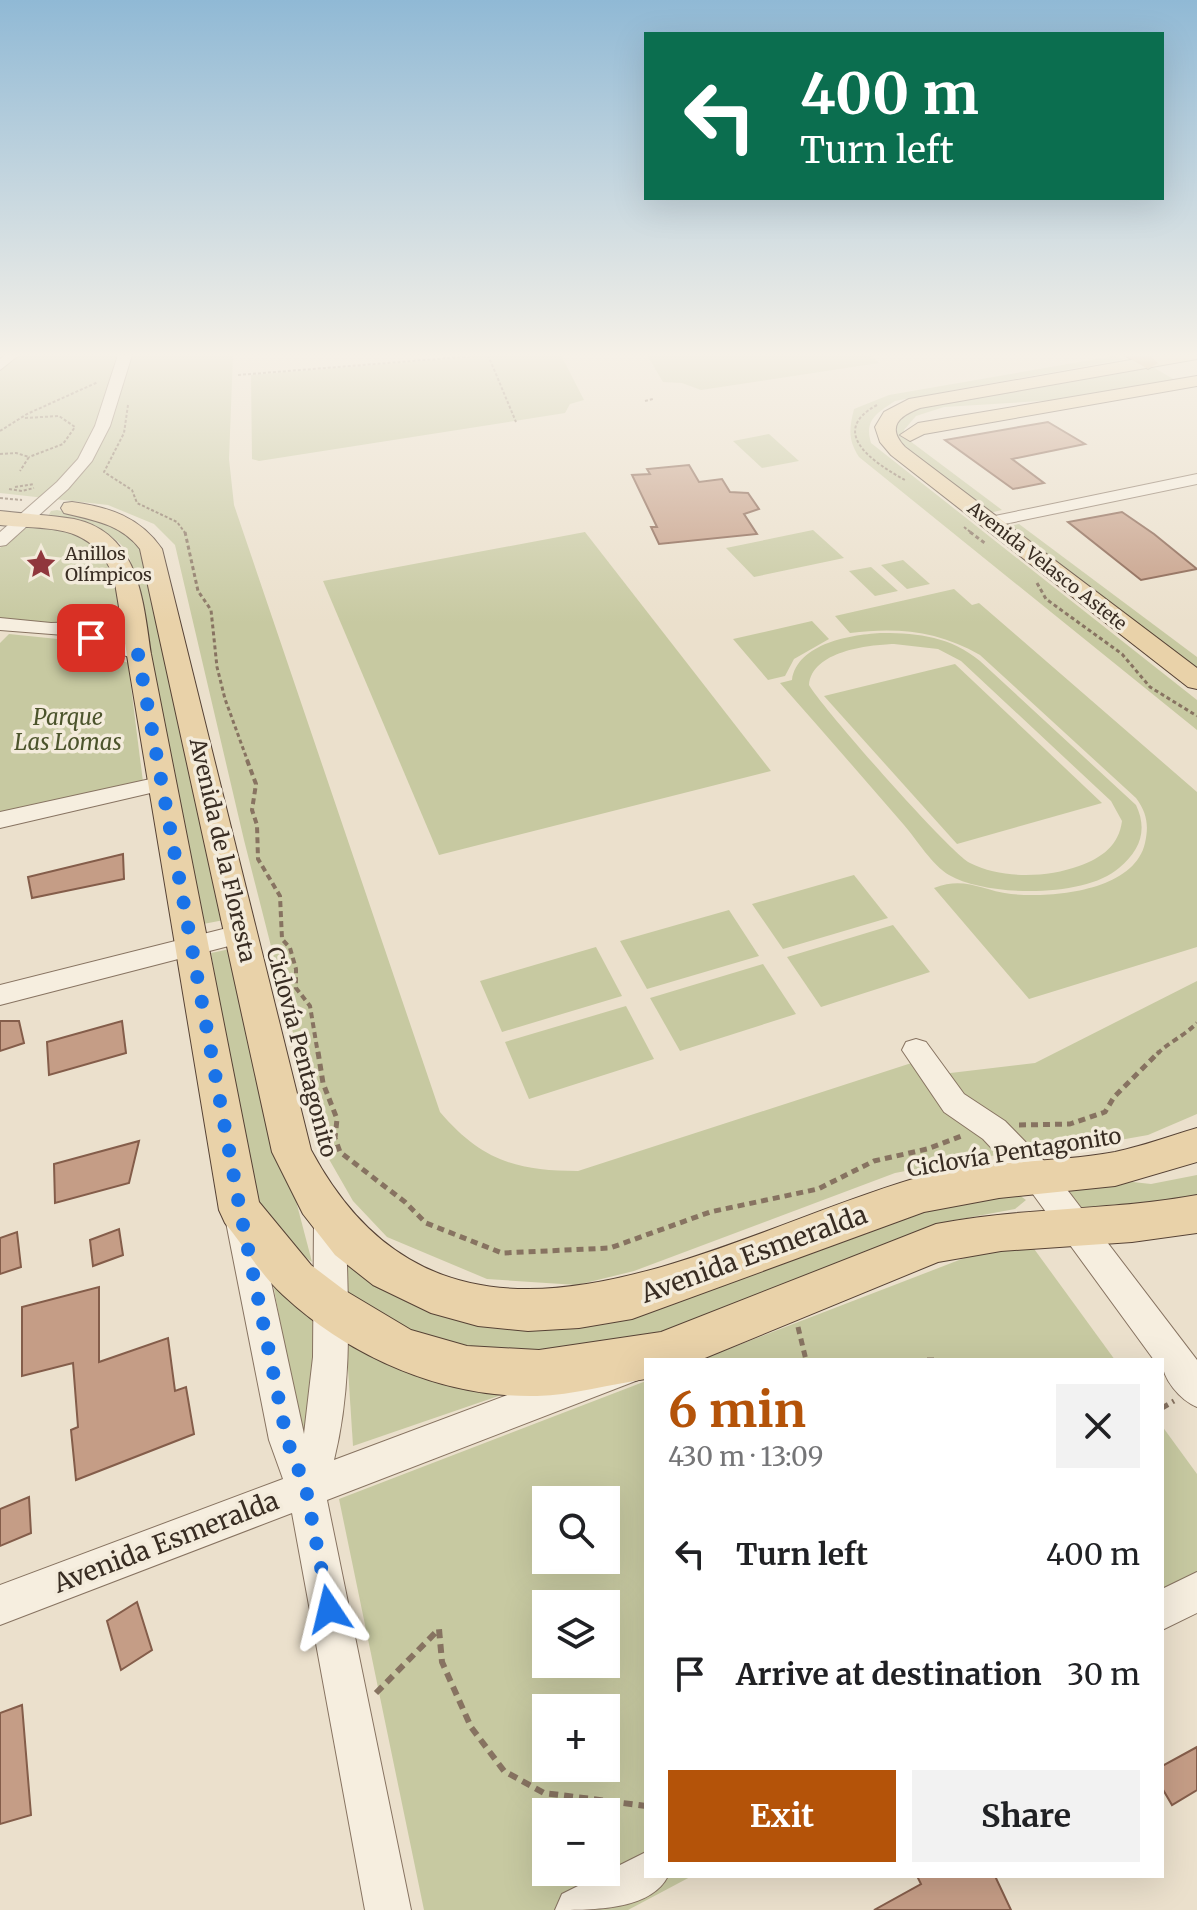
<!DOCTYPE html>
<meta charset="utf-8">
<style>
:root{--surface:#fff;--page:#f2f2f2;--text:#202124;--muted:#757577;--accent:#b45309}
body{margin:0;font-family:Merriweather,serif;background:var(--page);color:var(--text);height:100vh;display:flex;flex-direction:column;font-size:30px;white-space:nowrap}
*{box-sizing:border-box;margin:0}
p{font-size:26px;color:var(--muted)}
.icon{flex:none;width:44px;height:44px;fill:none;stroke:currentColor;stroke-width:2;stroke-linecap:round;stroke-linejoin:round}
.map{position:relative;flex:1;overflow:hidden}
.drawer{position:absolute;left:644px;top:1358px;width:520px;height:520px;display:flex;flex-direction:column;background:var(--surface);border-radius:0px;box-shadow:0 8px 32px #0002}
.drawer>*{flex:none}
.hud{position:absolute;left:644px;top:32px;width:520px;height:168px;border-radius:0px;box-shadow:0 8px 32px #0002;background:#0b6e4f;color:#fff;overflow:hidden}
.controls{position:absolute;left:532px;top:1486px;display:grid;gap:16px}
.controls a{display:grid;place-items:center;width:88px;height:88px;border-radius:0px;background:var(--surface);box-shadow:0 8px 32px #0002;font-size:40px}
.pin{position:absolute;display:grid;place-items:center;width:68px;height:68px;color:#fff;margin:-34px;border-radius:16px;box-shadow:0 4px 12px #0006}
.me{position:absolute;width:88px;margin:-44px;rotate:350deg;stroke-linejoin:round;filter:drop-shadow(0 0 6px #0008)}
.turn{display:flex;align-items:center;gap:28px;height:168px;padding:0 24px;font-size:36px}
.turn .icon{width:104px;height:104px;stroke-width:2.5}
.turn b{display:block;font-size:56px;line-height:68px}
.round{display:grid;place-items:center;flex:none;width:84px;height:84px;border-radius:0px;background:var(--page)}
.head{display:flex;align-items:center;justify-content:space-between;height:136px;padding:0 24px}
h1{font-size:48px;font-weight:700;line-height:60px;color:var(--accent)}
.button{display:flex;gap:16px;margin-top:auto;padding:16px 24px}
.button a{flex:1;height:92px;border-radius:0px;background:var(--accent);color:#fff;font-size:32px;font-weight:700;line-height:92px;text-align:center}
.button a+a{background:var(--page);color:var(--text)}
ul{padding:0;list-style:none}
li{display:flex;align-items:center;gap:24px;height:120px;padding:0 24px}
li div{flex:1}
li b{display:block;font-size:30px}
li em{font-style:normal}
.map>svg:first-child{display:block}
</style>
<div class="map">
<svg width="1197" height="1910" viewBox="0 0 1197 1910">
<rect width="100%" height="100%" fill="#ebe0cc"/>
<g fill="#c7c9a1" fill-rule="evenodd">
<path d="M19,355h214l-4,104 5,46 206,607c41,48 76,59 138,59l352,-114 12,17 93,-11 162,-82v133l-49,21 -79,14 -91,8 -83,16 -261,98 -57,14 -90,-6 -100,-42 -34,-36 -31,-54 -78,-307 -69,-295 -21,-21 -46,-19 -108,-12v-122z"/>
<path d="M499,355h62l23,45 -14,4 -5,9 -306,48 -7,-2 -1,-84z"/>
<path d="M647,355h222l10,8 -178,27 -19,-7 -19,-1z"/>
<path d="M1114,356l11,3 -230,42c-18,12 -31,19 -24,42l326,257v30l-338,-273c-11,-17 -10,-28 -5,-48l35,-14z"/>
<path d="M1151,366l24,14 -118,20 -113,7 -28,9 -12,14 2,8 96,72 -17,4 -81,-64 -14,-21 18,-20z"/>
<path d="M769,434l30,27 -37,7 -29,-27z"/>
<path d="M57,510c38,8 58,11 86,39l81,371 -26,5 -64,-349c-2,-7 -3,-17 -7,-24 -16,-25 -54,-30 -80,-34l4,-7z"/>
<path d="M1019,524l178,133v19l-194,-149z"/>
<path d="M25,525c63,5 83,19 95,83l-4,6 -43,13 -73,-8v-71z"/>
<path d="M813,530l31,28 -90,19 -28,-29z"/>
<path d="M585,532l186,239 -332,84 -116,-274z"/>
<path d="M903,560l27,24 -23,5 -26,-24z"/>
<path d="M871,567l27,24 -23,5 -26,-25z"/>
<path d="M954,589l18,16 7,-2 218,189v155l-168,52 -95,-111c31,-12 46,2 77,6 39,4 123,-2 134,-51 4,-18 2,-30 -9,-45l-156,-143c-42,-24 -82,-28 -130,-22l-15,-17z"/>
<path d="M812,621l17,18 -35,20 -9,17 -17,4 -35,-41z"/>
<path d="M883,633c36,0 68,4 97,28l156,144c12,25 4,46 -17,63 -34,30 -132,29 -170,7 -17,-10 -32,-35 -45,-50 -41,-47 -82,-95 -124,-142l12,-3c5,-37 61,-46 91,-47zM894,644l44,5 23,12 150,140 11,20c-3,24 -20,37 -43,45 -33,12 -77,13 -109,-3 -20,-10 -147,-154 -161,-178 3,-34 59,-40 85,-41z"/>
<path d="M9,634l68,7 51,22 15,119 -143,33v-172z"/>
<path d="M955,664l147,139 -145,41 -133,-148z"/>
<path d="M854,875l34,43 -105,31 -31,-45z"/>
<path d="M729,910l30,46 -112,33 -27,-48z"/>
<path d="M893,925l37,47 -109,35 -34,-50z"/>
<path d="M596,947l26,49 -120,36 -22,-51z"/>
<path d="M230,949l82,313 -36,-26 -23,-37 -42,-246z"/>
<path d="M763,964l33,50 -116,37 -30,-53z"/>
<path d="M626,1006l28,53 -125,40 -24,-57z"/>
<path d="M1197,1175v27l-116,8 -11,-15 1,-9 62,-4 18,2z"/>
<path d="M1012,1190l14,10 -11,9 -70,13 -258,107 -129,29 -99,-10 -111,-38 -3,-48c48,36 74,50 132,62l442,-116z"/>
<path d="M1024,1235l91,125h-415z"/>
<path d="M272,1278l47,33 -12,117 -7,1z"/>
<path d="M346,1338l176,50 -169,58z"/>
<path d="M646,1381v495h46l-64,34h-204l-85,-411zM546,1500h60v60h-60zM546,1604h60v60h-60zM546,1708h60v60h-60zM546,1812h60v60h-60z"/>
<path d="M1162,1426l35,48v132l-35,19z"/>
</g>
<g fill="#c59d86" stroke="#845d4a" stroke-width="2">
<path d="M1048,422l37,22 -73,15 32,24 -31,6 -68,-49z"/>
<path d="M689,465l10,17 23,-3 8,13 18,1 11,16 -15,5 13,20 -98,10 -8,-17h6l-25,-52 18,-1 -3,-5z"/>
<path d="M1122,512l32,22 43,35 -56,11 -73,-58z"/>
<path d="M123,854l1,25 -92,19 -4,-21z"/>
<path d="M0,1021h19l5,22 -24,8z"/>
<path d="M122,1021l4,32 -77,22 -2,-33z"/>
<path d="M139,1141l-10,42 -74,20 -1,-39z"/>
<path d="M119,1229l4,26 -30,11 -3,-26z"/>
<path d="M17,1232l4,35 -21,7v-36z"/>
<path d="M99,1287v75l69,-24 7,53 11,-4 8,47 -118,46 -5,-50 7,-3 -5,-64 -51,13v-69z"/>
<path d="M29,1497l2,36 -31,13v-37z"/>
<path d="M137,1602l15,48 -31,20 -14,-49z"/>
<path d="M22,1705l9,110 -31,9v-111z"/>
<path d="M1197,1747v43l-25,15 -10,-17v-22z"/>
<path d="M917,1876h78l16,34h-137l47,-26z"/>
</g>
<g fill="none" stroke-linecap="round" stroke-linejoin="round">
<g stroke="#877361" stroke-width="2">
<g id="minor">
<path d="M5,355h14l-19,15v-11z"/>
<path d="M118,355h14l-22,71 -18,35 -24,28 -62,56 -6,1v-14l57,-50 21,-23 17,-33z"/>
<path d="M1197,474v10l-207,43 -8,-5 8,-5z"/>
<path d="M131,604l7,2 2,4c-11,13 -31,18 -48,22l53,18 3,4 -10,6 -74,-25 -64,-5v-12l51,5 33,-1z"/>
<path d="M164,776l8,2 3,5 -3,5 -172,40v-16z"/>
<path d="M243,924l9,2 4,7 -4,7 -252,65v-20z"/>
<path d="M916,1039l10,3 38,52 41,27 44,45 148,194v47c-17,-7 -35,-28 -35,-47h-8l-127,-174 -44,-47 -39,-27 -42,-62 4,-8z"/>
<path d="M330,1207l11,4c8,17 5,37 6,55 2,65 3,130 -13,194l312,-117 12,5 5,12h-17v17l-319,123 84,410h-46l-73,-397 -292,112v-40l283,-106 -14,-39 -43,-218 5,-10 11,-4 11,4 5,10 46,212 9,-77 1,-136 5,-10z"/>
<path d="M1197,1572v41l-35,17v-41z"/>
<path d="M646,1852v24h22c-17,34 -74,34 -113,34l7,-16z"/>
</g>
</g>
<g stroke="#564235" stroke-width="2">
<g id="major">
<path d="M1159,355h38v4l-277,49c-21,8 -34,19 -15,39l292,221v21l-9,-2 -297,-232 -11,-13 -5,-15 9,-15 25,-13z"/>
<path d="M1197,376v10l-273,48 -14,7 -10,-6 18,-12z"/>
<path d="M72,502c37,5 68,15 90,47l149,601c140,262 408,84 612,26 63,-17 129,-12 192,-24 28,-6 55,-16 82,-24v34l-82,24 -116,12 -75,14 -292,107 -53,9 -51,3 -50,-5 -47,-13 -58,-28 -38,-30 -32,-41 -31,-62 -132,-603c-19,-25 -47,-29 -76,-36l-3,-5 3,-5z"/>
<path d="M0,511c25,3 50,4 74,8 65,14 69,81 77,135l108,548 52,63 33,25 67,40 56,16 72,4 122,-18 275,-108c86,-17 174,-13 261,-29v38l-65,9 -131,9 -63,11 -238,98h-54v19c-35,5 -73,16 -109,17 -93,2 -186,-38 -254,-101 -22,-20 -39,-49 -58,-72l-6,-13 -105,-633c-22,-55 -64,-47 -114,-52z"/>
</g>
</g>
<g stroke="#564235" stroke-width="2">
<path id="highway" d="M1124,355h25l9,8 -10,6z"/>
</g>
<g stroke="#877361" stroke-width="2" stroke-dasharray="3 2" stroke-linecap="butt">
<path d="M488,355l28,67"/>
<path d="M238,375l249,-20"/>
<path d="M645,401l8,-2"/>
<path d="M128,405l-4,28 -20,39 28,18 5,13 40,19 9,12"/>
<path d="M877,405c-50,27 -3,58 28,75"/>
<path d="M25,418l34,-2 16,11 -12,17 -34,13"/>
<path d="M0,431l27,-17 71,-32"/>
<path d="M0,454l16,-1 13,4 -9,14"/>
<path d="M15,487l19,-3"/>
<path d="M9,489l13,2 12,-3"/>
<path d="M0,498l22,2"/>
<path d="M964,527l9,7"/>
</g>
<g stroke="#877361" stroke-width="3" stroke-dasharray="4 3" stroke-linecap="butt">
<path d="M185,532l13,59 13,19 6,57 8,32 23,63"/>
<path d="M970,532l16,12"/>
<path d="M1037,583l9,16 76,55 28,33 47,29"/>
</g>
<g stroke="#877361" stroke-width="4" stroke-dasharray="6 4" stroke-linecap="butt">
<path d="M247,760l9,24 -4,26 5,15 1,34 22,37 2,43 8,9 6,21v19l14,18 8,48"/>
<path d="M1157,1054c12,-12 27,-18 40,-31"/>
</g>
<g stroke="#877361" stroke-width="5" stroke-dasharray="7 5" stroke-linecap="butt">
<path d="M318,1052l5,31 14,36 -2,19 5,14 65,50 21,21 76,30 108,-5 100,-36 108,-23 56,-28 53,-12 37,-14"/>
<path d="M1019,1125l51,-1 35,-12 9,-15 45,-45"/>
<path d="M798,1327l8,33"/>
<path d="M927,1360h8"/>
<path d="M1162,1408l12,-7"/>
</g>
<path stroke="#877361" stroke-width="6" stroke-dasharray="9 6" stroke-linecap="butt" d="M376,1693l63,-64 3,33 29,65 33,44 40,22 102,13"/>
<use href="#minor" fill="#f6eedf" fill-rule="evenodd"/>
<use href="#major" fill="#e9d2a9" fill-rule="evenodd"/>
<use href="#highway" fill="#d09c67" fill-rule="evenodd"/>
</g>
<linearGradient id="sky" x2="0" y2="1"><stop stop-color="#90b9d5"/><stop offset="0.57" stop-color="#f6f1e8"/><stop offset="1" stop-color="#f6f1e8" stop-opacity="0"/></linearGradient>
<rect width="1197" height="623" fill="url(#sky)"/>
<g fill="none" stroke-linecap="round" stroke-linejoin="round">
<path stroke="#1a73e8" stroke-width="14" stroke-dasharray="0 25.2" d="M91,638l47,16 102,556 47,230 19,49 23,120"/>
</g>
<defs>
<g id="sight-bare" transform="scale(2.4)"><path d="M0-6L1.8-2.2L6-1.7L2.9 1.2L3.7 5.4L0 3.3L-3.7 5.4L-2.9 1.2L-6-1.7L-1.8-2.2Z" fill="#90373d" stroke="#f3ebdb" stroke-width="2.5" paint-order="stroke"/></g>
</defs>
<g fill-rule="evenodd">
<use href="#sight-bare" x="41" y="564"/>
</g>
<g text-anchor="middle" stroke-width="7" stroke-linejoin="round" paint-order="stroke">
<g font-size="18" fill="#392d23" stroke="#f3ebdb" text-anchor="start">
<text x="65" y="560">Anillos<tspan x="65" dy="21">Olímpicos</tspan></text>
</g>
<g font-size="18" fill="#392d23" stroke="#f3ebdb">
<text transform="translate(1047 566) rotate(38)" y="6">Avenida Velasco Astete</text>
</g>
<g font-size="22" font-style="italic" fill="#4c542c" stroke="#f3ebdb">
<text x="68" y="725">Parque<tspan x="68" dy="25">Las Lomas</tspan></text>
</g>
<g font-size="22" fill="#392d23" stroke="#f3ebdb">
<text transform="translate(223 850) rotate(77)" y="8">Avenida de la Floresta</text>
<text transform="translate(302 1052) rotate(75)" y="8">Ciclovía Pentagonito</text>
<text transform="translate(1014 1152) rotate(-9)" y="8">Ciclovía Pentagonito</text>
</g>
<g font-size="26" fill="#392d23" stroke="#f3ebdb">
<text transform="translate(754 1254) rotate(-20)" y="9">Avenida Esmeralda</text>
<text transform="translate(166 1542) rotate(-21)" y="9">Avenida Esmeralda</text>
</g>
</g>
</svg>
<div class="controls">
<a><svg class="icon" aria-label="search" viewBox="0 0 24 24"><circle cx="10" cy="10" r="6"/><path d="M15 15l6 6"/></svg></a>
<a><svg class="icon" aria-label="layers" viewBox="0 0 24 24"><path d="M12 4l9 5-9 5-9-5zM3 14l9 5 9-5"/></svg></a>
<a>+</a>
<a>−</a>
</div>
<div class="pin" style="left:91px;top:638px;background:#d93025"><svg class="icon" aria-label="arrive" viewBox="0 0 24 24"><path d="M6 21V4h12l-3 4 3 4H6"/></svg></div>
<svg class="me" style="left:329px;top:1609px" viewBox="-20 -20 40 40"><path d="M0-17L14 15 0 8-14 15z" fill="#1a73e8" stroke="#fff" stroke-width="4"/></svg>
<div class="hud">
<div class="turn"><svg class="icon" aria-label="left" viewBox="0 0 24 24"><path d="M17 20v-9H6M10 6l-5 5 5 5"/></svg><div><b>400 m</b>Turn left</div></div>
</div>
<section class="drawer">
<div class="head"><div><h1>6 min</h1><p>430 m · 13:09</p></div><a class="round"><svg class="icon" aria-label="close" viewBox="0 0 24 24"><path d="M6 6l12 12M18 6L6 18"/></svg></a></div>
<ul>
<li><svg class="icon" aria-label="left" viewBox="0 0 24 24"><path d="M17 20v-9H6M10 6l-5 5 5 5"/></svg><div><b>Turn left</b></div><em>400 m</em></li>
<li><svg class="icon" aria-label="arrive" viewBox="0 0 24 24"><path d="M6 21V4h12l-3 4 3 4H6"/></svg><div><b>Arrive at destination</b></div><em>30 m</em></li>
</ul>
<div class="button"><a>Exit</a><a>Share</a></div>
</section>
</div>
